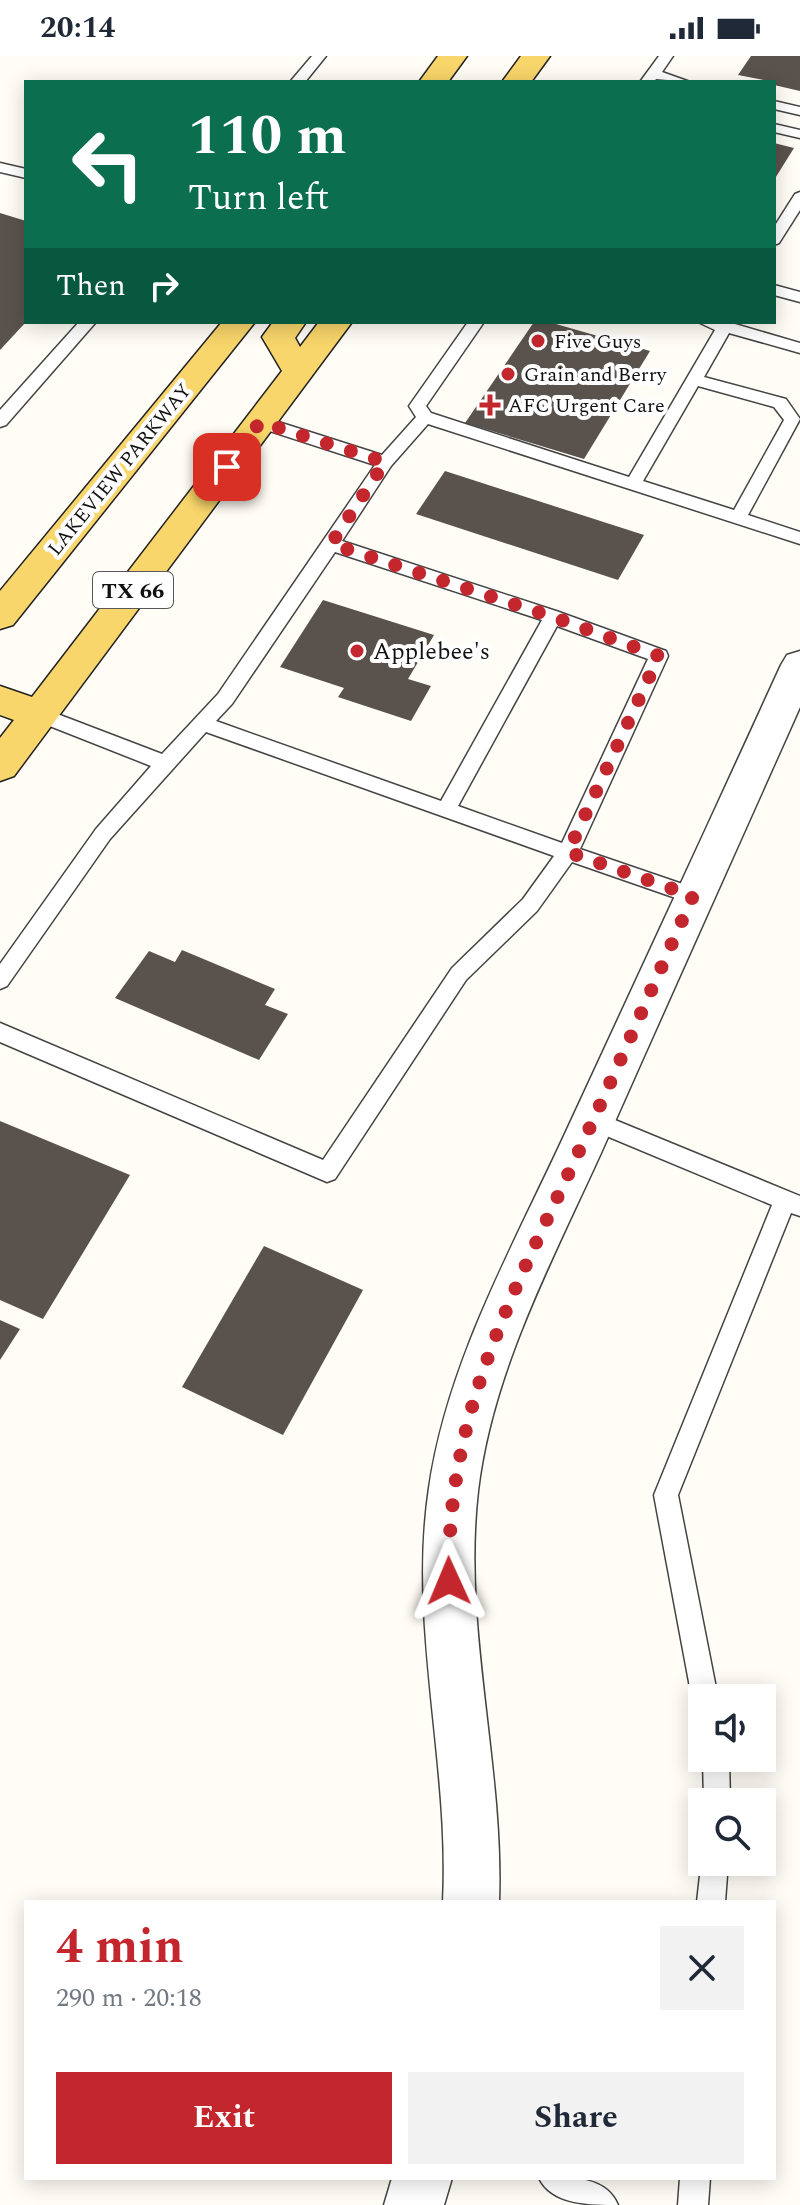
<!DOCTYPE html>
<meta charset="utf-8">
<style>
:root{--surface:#fff;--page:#f2f2f3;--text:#1f2937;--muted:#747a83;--accent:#c4262e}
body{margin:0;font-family:Spectral,serif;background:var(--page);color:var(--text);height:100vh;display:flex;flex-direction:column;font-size:30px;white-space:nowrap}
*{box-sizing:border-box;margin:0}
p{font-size:26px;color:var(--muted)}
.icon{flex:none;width:44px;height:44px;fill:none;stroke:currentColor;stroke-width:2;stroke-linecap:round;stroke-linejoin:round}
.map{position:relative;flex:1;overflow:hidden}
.sheet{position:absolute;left:24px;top:1844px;width:752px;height:280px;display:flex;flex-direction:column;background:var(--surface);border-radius:0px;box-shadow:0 4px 20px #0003}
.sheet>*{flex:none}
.top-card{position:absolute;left:24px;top:24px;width:752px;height:244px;border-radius:0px;box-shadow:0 4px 20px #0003;background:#0b6e4f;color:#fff;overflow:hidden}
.buttons{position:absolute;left:688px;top:1628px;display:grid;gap:16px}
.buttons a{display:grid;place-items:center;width:88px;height:88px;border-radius:0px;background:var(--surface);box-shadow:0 4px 20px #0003;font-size:40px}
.pin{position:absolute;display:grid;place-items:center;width:68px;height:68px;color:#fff;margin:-34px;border-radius:16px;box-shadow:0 4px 12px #0006}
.me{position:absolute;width:88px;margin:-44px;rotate:359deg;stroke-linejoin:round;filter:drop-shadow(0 0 6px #0008)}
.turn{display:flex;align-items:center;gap:28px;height:168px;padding:0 32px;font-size:36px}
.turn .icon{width:104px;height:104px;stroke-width:2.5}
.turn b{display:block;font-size:56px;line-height:68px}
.then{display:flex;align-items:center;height:76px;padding:0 32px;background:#0003;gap:16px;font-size:30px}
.round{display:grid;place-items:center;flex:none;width:84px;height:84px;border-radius:0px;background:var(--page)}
.headline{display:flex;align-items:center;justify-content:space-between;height:136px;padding:0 32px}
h1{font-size:48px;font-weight:700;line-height:60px;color:var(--accent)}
.button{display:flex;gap:16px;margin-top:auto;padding:16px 32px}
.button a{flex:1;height:92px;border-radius:0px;background:var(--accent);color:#fff;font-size:32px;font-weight:700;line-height:92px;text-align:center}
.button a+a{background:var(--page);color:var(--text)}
.status{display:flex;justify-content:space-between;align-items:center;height:56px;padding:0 40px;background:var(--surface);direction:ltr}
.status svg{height:22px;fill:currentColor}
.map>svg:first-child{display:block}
</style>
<div class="status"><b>20:14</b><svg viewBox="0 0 49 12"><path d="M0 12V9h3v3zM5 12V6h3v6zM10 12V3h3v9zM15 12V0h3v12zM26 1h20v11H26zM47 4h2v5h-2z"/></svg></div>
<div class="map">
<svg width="800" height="2149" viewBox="0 0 800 2149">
<rect width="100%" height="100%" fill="#fffdf5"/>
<g fill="#5a524d">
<path d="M751,0h49v35l-26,-6v-3l-36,-7z"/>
<path d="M774,87l20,5 -20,32z"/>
<path d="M0,157l26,8v101l-26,28z"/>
<path d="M534,266h15l101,29 -66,108 -119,-36z"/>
<path d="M445,415l199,64 -26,45 -202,-66z"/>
<path d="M323,544l111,35 -26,44 23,7 -20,35 -73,-24 6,-9 -64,-21z"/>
<path d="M182,894l93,39 -10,16 23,9 -29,46 -144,-62 34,-47 26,11z"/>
<path d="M0,1065l130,54 -87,144 -43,-19z"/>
<path d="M264,1190l99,44 -80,145 -101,-48z"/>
<path d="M0,1264l20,9 -20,31z"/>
</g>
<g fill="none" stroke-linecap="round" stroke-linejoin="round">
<g stroke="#444" stroke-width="3">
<g id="service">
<path d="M312,0h14l-21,26h-15z"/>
<path d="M659,0h14l-11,16 28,10 -34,-3 -2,3h-14z"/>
<path d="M774,45l26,6v8l-26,-6z"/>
<path d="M774,68l26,6v8l-26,-6z"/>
<path d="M0,107l26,6v9l-26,-6z"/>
<path d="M800,136v18l-21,33 -5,2v-18l21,-33z"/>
<path d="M774,229l26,7v10l-26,-7z"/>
<path d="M79,266h17l-90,103 -6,2v-17z"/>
<path d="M468,266h16l-58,84 5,7 198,64 86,-147 -17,-8h38l-1,2 65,19v10l-71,-20 -25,44 82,22 14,20 -52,96 52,17v12l-372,-120 -37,42 -49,75 217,71 107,39 2,5 -88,193 120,41 3,6 -3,6 -7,2 -121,-42 -35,49 -71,69 -131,199 -8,3 -327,-140v-19l323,137 129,-192 71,-69 31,-43 -348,-124 -96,107 -103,147 -7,3v-25l96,-135 55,-63 -119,-47 -2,-5 9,-7 123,47 56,-60 157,-229 -121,-39 -2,-4 2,-4h12l116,37 34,-38 -7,-11zM698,330l76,21 10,13 -50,90 -91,-29zM335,496l207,68 -101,181 -225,-80 16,-17zM557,570l91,33 -86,184 -104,-37z"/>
<path d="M593,1055l207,85v20l-9,-3 -113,282 40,203h-16v12l-6,-3 -4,-9 -38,-203 118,-290 -187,-78 -3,-7 3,-7z"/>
<path d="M703,1702h26l1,44h-26z"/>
<path d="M702,1802v4h26l-3,40h-28z"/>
<path d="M539,2122c28,0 66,-4 79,27 -28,0 -66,0 -79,-27z"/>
<path d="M680,2122h30l-2,27h-30z"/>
</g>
</g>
<g stroke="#444" stroke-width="3">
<g id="minor">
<path d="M800,595v56c-66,148 -133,297 -199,446 -49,108 -109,219 -123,338 -16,138 26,273 21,411h-56c7,-139 -35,-276 -14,-414 18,-124 82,-238 134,-350 73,-158 146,-315 218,-473l6,-10z"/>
<path d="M392,2122h60l-8,27h-60z"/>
</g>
</g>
<g stroke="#222" stroke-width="3">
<g id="primary">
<path d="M438,0h29l-19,26h-29z"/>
<path d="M521,0h29l-19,26h-29z"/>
<path d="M222,266h33l-242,303 -13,4v-38z"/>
<path d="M273,266h33l-11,16 5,9 19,-25h33l-338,454 -14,5v-43l14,-18 -14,-5v-29l32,11 250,-326 -20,-34z"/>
</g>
</g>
<use href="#service" fill="#fff" fill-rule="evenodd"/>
<use href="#minor" fill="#fff" fill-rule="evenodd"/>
<use href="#primary" fill="#f9d66b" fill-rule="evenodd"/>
</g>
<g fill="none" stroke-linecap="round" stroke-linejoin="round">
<path stroke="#c4262e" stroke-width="14" stroke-dasharray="0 25.2" d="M227,411l33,-45 125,40 -54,82 222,73 106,39 -91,196 125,44c-38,85 -75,171 -114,255 -67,145 -133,264 -130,430"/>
</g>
<g fill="#c4262e" stroke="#fff" stroke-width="3">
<circle cx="538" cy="285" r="8"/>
<circle cx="508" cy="318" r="8"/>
<path d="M486 337h8v8h8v8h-8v8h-8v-8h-8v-8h8z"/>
<circle cx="357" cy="595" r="8"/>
</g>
<g text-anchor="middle" stroke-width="8" stroke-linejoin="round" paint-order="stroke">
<g font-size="20" fill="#111" stroke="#fff" text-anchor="start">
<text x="554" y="292">Five Guys</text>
<text x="524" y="325">Grain and Berry</text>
<text x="508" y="356">AFC Urgent Care</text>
</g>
<g font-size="20" fill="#111" stroke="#fff">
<text transform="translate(119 413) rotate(-51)" y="7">LAKEVIEW PARKWAY</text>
</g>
<rect fill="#fff" stroke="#585858" stroke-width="2" x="93" y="516" width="80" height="36" rx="6"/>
<g font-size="22" font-weight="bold" fill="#111">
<text x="133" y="542">TX 66</text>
</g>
<g font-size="24" fill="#111" stroke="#fff" text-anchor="start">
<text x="373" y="603">Applebee's</text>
</g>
</g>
</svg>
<div class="buttons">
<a><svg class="icon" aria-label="sound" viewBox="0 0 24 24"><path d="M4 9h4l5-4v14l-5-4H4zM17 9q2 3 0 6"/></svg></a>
<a><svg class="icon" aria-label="search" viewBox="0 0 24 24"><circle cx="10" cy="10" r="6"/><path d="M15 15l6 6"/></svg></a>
</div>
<div class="pin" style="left:227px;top:411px;background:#d93025"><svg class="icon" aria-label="arrive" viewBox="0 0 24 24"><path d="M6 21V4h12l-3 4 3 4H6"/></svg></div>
<svg class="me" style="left:449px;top:1525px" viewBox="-20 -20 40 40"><path d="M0-17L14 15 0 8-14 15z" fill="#c4262e" stroke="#fff" stroke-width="4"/></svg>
<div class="top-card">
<div class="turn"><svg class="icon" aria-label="left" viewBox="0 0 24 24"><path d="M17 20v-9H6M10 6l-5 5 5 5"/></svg><div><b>110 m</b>Turn left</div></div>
<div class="then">Then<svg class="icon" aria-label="right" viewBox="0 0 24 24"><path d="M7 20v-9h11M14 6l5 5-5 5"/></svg></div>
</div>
<section class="sheet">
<div class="headline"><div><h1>4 min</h1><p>290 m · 20:18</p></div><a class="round"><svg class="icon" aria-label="close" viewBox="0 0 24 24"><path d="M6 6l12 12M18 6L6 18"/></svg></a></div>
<div class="button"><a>Exit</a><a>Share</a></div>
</section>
</div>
